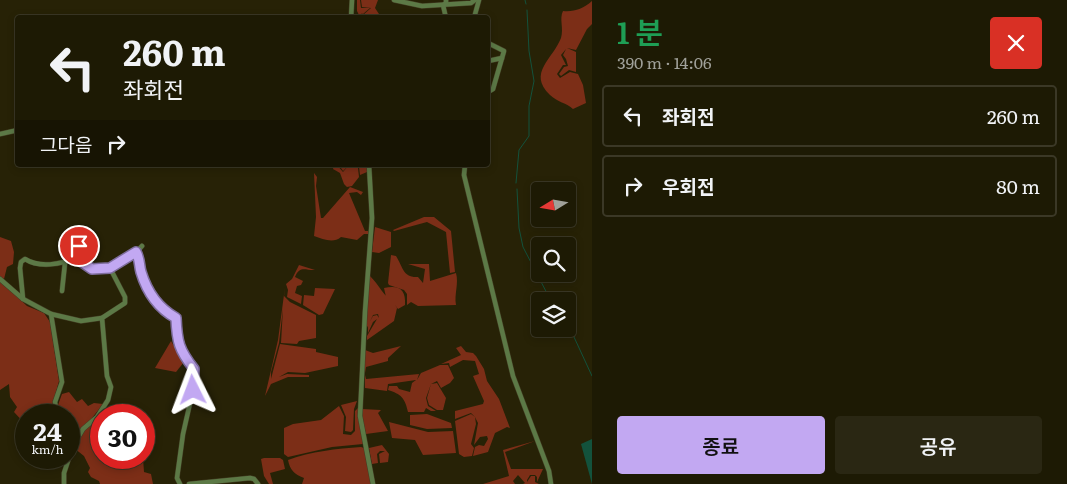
<!DOCTYPE html>
<html lang="ko">
<meta charset="utf-8">
<style>
:root{--surface:#1d1a04;--page:#2a2713;--text:#f1f3f6;--muted:#a0a19a;--line:#3b3826;--accent:#c2a8f2}
body{margin:0;font-family:Literata,"Noto Sans KR",serif;background:var(--page);color:var(--text);height:100vh;display:flex;flex-direction:column;font-size:19px;white-space:nowrap}
*{box-sizing:border-box;margin:0}
p{font-size:16px;color:var(--muted)}
.icon{flex:none;width:28px;height:28px;fill:none;stroke:currentColor;stroke-width:2;stroke-linecap:round;stroke-linejoin:round}
.map{position:relative;flex:1;overflow:hidden}
.side{display:flex;flex-direction:column;background:var(--surface);width:475px}
.side>*{flex:none}
.top-card{position:absolute;left:15px;top:15px;width:475px;height:152px;border-radius:5px;box-shadow:0 2px 8px #0003,0 0 0 1px var(--line);background:#1d1a04;color:var(--text);overflow:hidden}
.needle{width:32px;rotate:259deg}
.tools{position:absolute;left:531px;top:182px;display:grid;gap:10px}
.tools a{display:grid;place-items:center;width:45px;height:45px;border-radius:5px;background:var(--surface);box-shadow:0 2px 8px #0003,0 0 0 1px var(--line);font-size:25px}
.speed{position:absolute;left:15px;top:404px;display:flex;gap:10px;font-size:25px;font-weight:700;text-align:center}
.speed>*{display:grid;place-content:center;width:65px;height:65px;border-radius:50%;background:var(--surface);box-shadow:0 2px 8px #0003,0 0 0 1px var(--line);line-height:1}
.speed small{font-size:12px;font-weight:400}
.speed .limit{border:8px solid #d22;background:#fff;color:#111}
.pin{position:absolute;display:grid;place-items:center;width:42px;height:42px;color:#fff;margin:-21px;border:2px solid #fff;border-radius:50%;box-shadow:0 1px 5px #0007}
.me{position:absolute;width:55px;margin:-28px;rotate:357deg;stroke-linejoin:round;filter:drop-shadow(0 0 4px #0008)}
.turn{display:flex;align-items:center;gap:18px;height:105px;padding:0 25px;font-size:22px}
.turn .icon{width:65px;height:65px;stroke-width:2.5}
.turn b{display:block;font-size:35px;line-height:42px}
.then{display:flex;align-items:center;height:48px;padding:0 25px;background:#0003;gap:10px;font-size:19px}
.round{display:grid;place-items:center;flex:none;width:52px;height:52px;border-radius:5px;background:var(--page)}
.overview{display:flex;align-items:center;justify-content:space-between;height:85px;padding:0 25px}
h1{font-size:30px;font-weight:600;line-height:38px;color:#1e9e55}
.button{display:flex;gap:10px;margin-top:auto;padding:10px 25px}
.button a{flex:1;height:58px;border-radius:5px;background:var(--accent);color:#111;font-size:20px;font-weight:600;line-height:58px;text-align:center}
.button a+a{background:var(--page);color:var(--text)}
ul{padding:0;list-style:none}
li{display:flex;align-items:center;gap:15px;height:62px;margin:0 10px 8px;padding:0 15px;border:2px solid var(--line);border-radius:5px}
li div{flex:1}
li b{display:block;font-size:19px}
li em{font-style:normal}
main{display:flex;flex:1;min-height:0}
.map>svg:first-child{display:block}
</style>
<main>
<div class="map">
<svg width="592" height="484" viewBox="0 0 592 484">
<rect width="100%" height="100%" fill="#272206"/>
<g fill="#7c2e17">
<path d="M357,0h3l1,8h9l-7,6 -2,-1 2,2 8,-7 -9,-1 -1,-7h17l-3,8 6,9h-21l-3,-6z"/>
<path d="M592,1v23l-5,5 -11,21 -9,-2 9,4v20l-7,-2 -8,6 -2,-2 5,-7 4,-1 -2,-7 -3,-4 3,-6 -5,6 5,10h-3l-6,9 3,4 10,-6 8,2 5,11 3,18 -13,6c-6,-6 -16,-7 -23,-14 -23,-22 3,-36 11,-57 3,-10 -2,-19 2,-27 11,1 20,-2 29,-10z"/>
<path d="M334,165h3l6,7 5,-6 -5,5 -4,-6h28v7l-7,3 -1,-8 -11,-1 4,2h6l1,9 -7,9 -5,1 -3,-3 -4,-11 -7,-4z"/>
<path d="M314,173l3,4 -1,9 5,32h2l27,-31 13,5 -2,3 -4,-3 -8,1 16,38h3v3h-4l-7,6 -16,-3c-8,7 -18,2 -27,-1l2,-19z"/>
<path d="M424,217h10l17,14 4,41 -5,1 -4,-41 -19,-10 -33,9 -1,-1z"/>
<path d="M375,227l16,5v15l-12,6 -7,-1z"/>
<path d="M0,237l11,4 3,11 -1,12 -6,3 -3,12 -4,-2z"/>
<path d="M391,255l5,1c7,11 7,22 22,21l5,6 2,-14 -17,-5h21l1,17 26,-8c3,11 -2,21 0,32l-38,1 -7,-4 -4,3v-11l-3,-4 -15,-5 -1,-2z"/>
<path d="M299,265l16,5c-9,1 -15,-5 -20,7l8,4 -2,4 -4,1 -2,7 7,3 -1,8 -14,-7 1,-7 -2,-6 6,-5z"/>
<path d="M370,276c9,9 14,20 24,28l-8,-7 -2,-9c15,-3 22,1 21,17l-7,4 -3,-4 2,3 -3,13 -27,19v-4l10,-17 -4,3 -5,11v-8l5,-9 4,-1 2,3 -1,-4 -5,1 -8,17z"/>
<path d="M0,280l27,26 17,7 6,9 9,59 -6,22 3,12h-30v10l-12,-13 3,-5 -7,-10 -1,-13 -9,6z"/>
<path d="M285,287l-1,9 6,6 26,13v23l-17,3 -2,3 -16,-1 2,-35 -4,35 -8,29v7l9,-35 36,5v3l22,5v9l-33,7 -17,-1 -9,5 8,-3 22,1v2h-21l-17,7 -6,12 13,-56z"/>
<path d="M315,288l20,1 -12,25 -4,1 -16,-10 1,-10 10,1z"/>
<path d="M171,341l13,21 -8,10 -21,-4z"/>
<path d="M401,346l-13,12v3l-22,6 -1,6v-23l8,3z"/>
<path d="M461,346l5,6 7,1 3,3 8,13 3,12 12,18 11,29 -3,-1 -12,6 -7,19 -15,4 2,-9 4,-2 5,1 4,-7 -1,-3 -7,1 -6,8 4,-22 -3,-6 1,7 -5,20 3,4 -2,8 -8,1 -5,-3 -4,-33 16,-7 4,3 -4,-4 -16,6v-8l28,-7 1,-3 -11,-25 6,-2 -4,-13 -12,-1 -13,7 -1,-4 -8,1 20,-9 -5,-7z"/>
<path d="M440,365h8l6,13 -4,5 -9,5 -4,-7 -6,3 6,-1 9,15 -3,12h-6l-8,-5 -2,-7 4,-14 -5,14 2,8 8,5h-5l-5,-3 -2,4h-16c-3,-14 -7,-18 -20,-22l1,-4h8l2,3 11,3 2,-9 4,-3 -28,4 -1,7 -22,-3v-13l1,4 53,-5 -2,6 4,-7z"/>
<path d="M69,392l8,10 5,-3 6,7 6,-3 9,1 -11,14 9,1v39h42l1,14 7,2 2,10h-53l-1,-3 -8,-4 -3,-5 2,-4 -6,-12 -15,-12v-29h-9l-2,-10 4,-11z"/>
<path d="M357,401l-3,8 -1,21 -2,2 -6,-1 1,-14 -5,-12z"/>
<path d="M339,406l5,10 -1,18 8,1 4,-4v-20l3,-3 5,36 -31,3 -44,10 -4,-3v-26l9,-4 28,-4z"/>
<path d="M362,409l19,1 -3,3 10,18 -22,3 -4,-18z"/>
<path d="M427,414l24,9 1,5 -25,1 -17,-4v-10z"/>
<path d="M389,422l39,10 25,-1 3,22 -33,2 -8,-15 -23,-2z"/>
<path d="M535,441l-30,11 6,17h32l-6,13v-5l-2,-2h-5l-3,5v2l4,-6h4v6l4,2h-16l2,-1 -7,-8 -5,6 2,3h-32l26,-8 -6,-26z"/>
<path d="M382,445l7,9 -1,8 -8,1 -1,-9 6,-3h-5l-3,3 1,9 -6,1 -3,-16z"/>
<path d="M361,447l3,1 7,36h-69l2,-6c-10,-4 -14,-8 -16,-18 23,-9 49,-11 73,-13z"/>
<path d="M264,458h16l3,2 2,9 -15,4 3,11h-4l-5,-8 -3,-17z"/>
</g>
<path fill="#13523c" d="M592,439v45l-11,-40z"/>
<g fill="none" stroke-linecap="round" stroke-linejoin="round">
<g stroke="#13523c" stroke-width="1">
<path d="M525,0l1,4"/>
<path d="M516,183l3,-33 10,-14v-30l5,-25 -5,-30 -2,-41"/>
<path d="M517,189l2,39 4,19 28,54"/>
<path d="M568,324l24,52"/>
</g>
<g stroke="#433e24" stroke-width="5.5">
<g id="minor">
<path d="M394,0l28,6 49,-3 4,-3"/>
<path d="M351,18l1,-18"/>
<path d="M446,18l-3,-13 3,-2v-3"/>
<path d="M474,18l5,-18"/>
<path d="M488,43l16,8 -11,38 -5,3"/>
<path d="M488,61l14,-3"/>
<path d="M0,134l18,-4"/>
<path d="M369,165l3,53 -7,94 -5,104 13,68"/>
<path d="M465,165l-1,10 49,201 36,95 2,13"/>
<path d="M136,253c4,6 4,12 5,19 6,20 17,36 35,46 2,24 3,32 18,51l-1,21 -10,44 -6,44 3,6"/>
<path d="M76,257l5,-22 7,-3"/>
<path d="M0,279l23,20 28,15 11,68 -7,20 2,13"/>
<path d="M62,291l3,-28"/>
<path d="M23,299l-3,-31 1,-6 4,-3c14,9 36,6 51,-2 4,4 11,10 16,12 17,5 40,-11 50,-23"/>
<path d="M51,314l30,7 21,-3"/>
<path d="M69,438l4,8 -4,11"/>
<path d="M73,446l10,-17 14,-12 11,-17 3,-13 -4,-11 -5,-58 23,-15v-6l-15,-29"/>
<path d="M64,484v-11l5,-15"/>
<path d="M189,484l61,-6 4,1 4,5"/>
</g>
</g>
<use href="#minor" stroke="#5c7946" stroke-width="4.5"/>
</g>
<g fill="none" stroke-linecap="round" stroke-linejoin="round">
<g stroke="#7e6d9d" stroke-width="12">
<path id="route" d="M79,246l-3,12 16,11 18,-1 26,-16c4,7 3,13 5,20 6,20 17,36 35,46 1,24 3,32 18,51l-1,21"/>
</g>
<use href="#route" stroke="#c2a8f2" stroke-width="9"/>
</g>
</svg>
<div class="tools">
<a><svg class="needle" viewBox="-14 -14 28 28"><path d="M0-13l5 13h-10z" fill="#e53935"/><path d="M0 13l5-13h-10z" fill="#a0a19a"/></svg></a>
<a><svg class="icon" aria-label="search" viewBox="0 0 24 24"><circle cx="10" cy="10" r="6"/><path d="M15 15l6 6"/></svg></a>
<a><svg class="icon" aria-label="layers" viewBox="0 0 24 24"><path d="M12 4l9 5-9 5-9-5zM3 14l9 5 9-5"/></svg></a>
</div>
<div class="speed"><div>24<small>km/h</small></div><div class="limit">30</div></div>
<div class="pin" style="left:79px;top:246px;background:#d93025"><svg class="icon" aria-label="arrive" viewBox="0 0 24 24"><path d="M6 21V4h12l-3 4 3 4H6"/></svg></div>
<svg class="me" style="left:193px;top:390px" viewBox="-20 -20 40 40"><path d="M0-17L14 15 0 8-14 15z" fill="#c2a8f2" stroke="#fff" stroke-width="4"/></svg>
<div class="top-card">
<div class="turn"><svg class="icon" aria-label="left" viewBox="0 0 24 24"><path d="M17 20v-9H6M10 6l-5 5 5 5"/></svg><div><b>260 m</b>좌회전</div></div>
<div class="then">그다음<svg class="icon" aria-label="right" viewBox="0 0 24 24"><path d="M7 20v-9h11M14 6l5 5-5 5"/></svg></div>
</div>
</div>
<section class="side">
<div class="overview"><div><h1>1 분</h1><p>390 m · 14:06</p></div><a class="round" style="background:#d93025;color:#fff"><svg class="icon" aria-label="close" viewBox="0 0 24 24"><path d="M6 6l12 12M18 6L6 18"/></svg></a></div>
<ul>
<li><svg class="icon" aria-label="left" viewBox="0 0 24 24"><path d="M17 20v-9H6M10 6l-5 5 5 5"/></svg><div><b>좌회전</b></div><em>260 m</em></li>
<li><svg class="icon" aria-label="right" viewBox="0 0 24 24"><path d="M7 20v-9h11M14 6l5 5-5 5"/></svg><div><b>우회전</b></div><em>80 m</em></li>
</ul>
<div class="button"><a>종료</a><a>공유</a></div>
</section>
</main>
